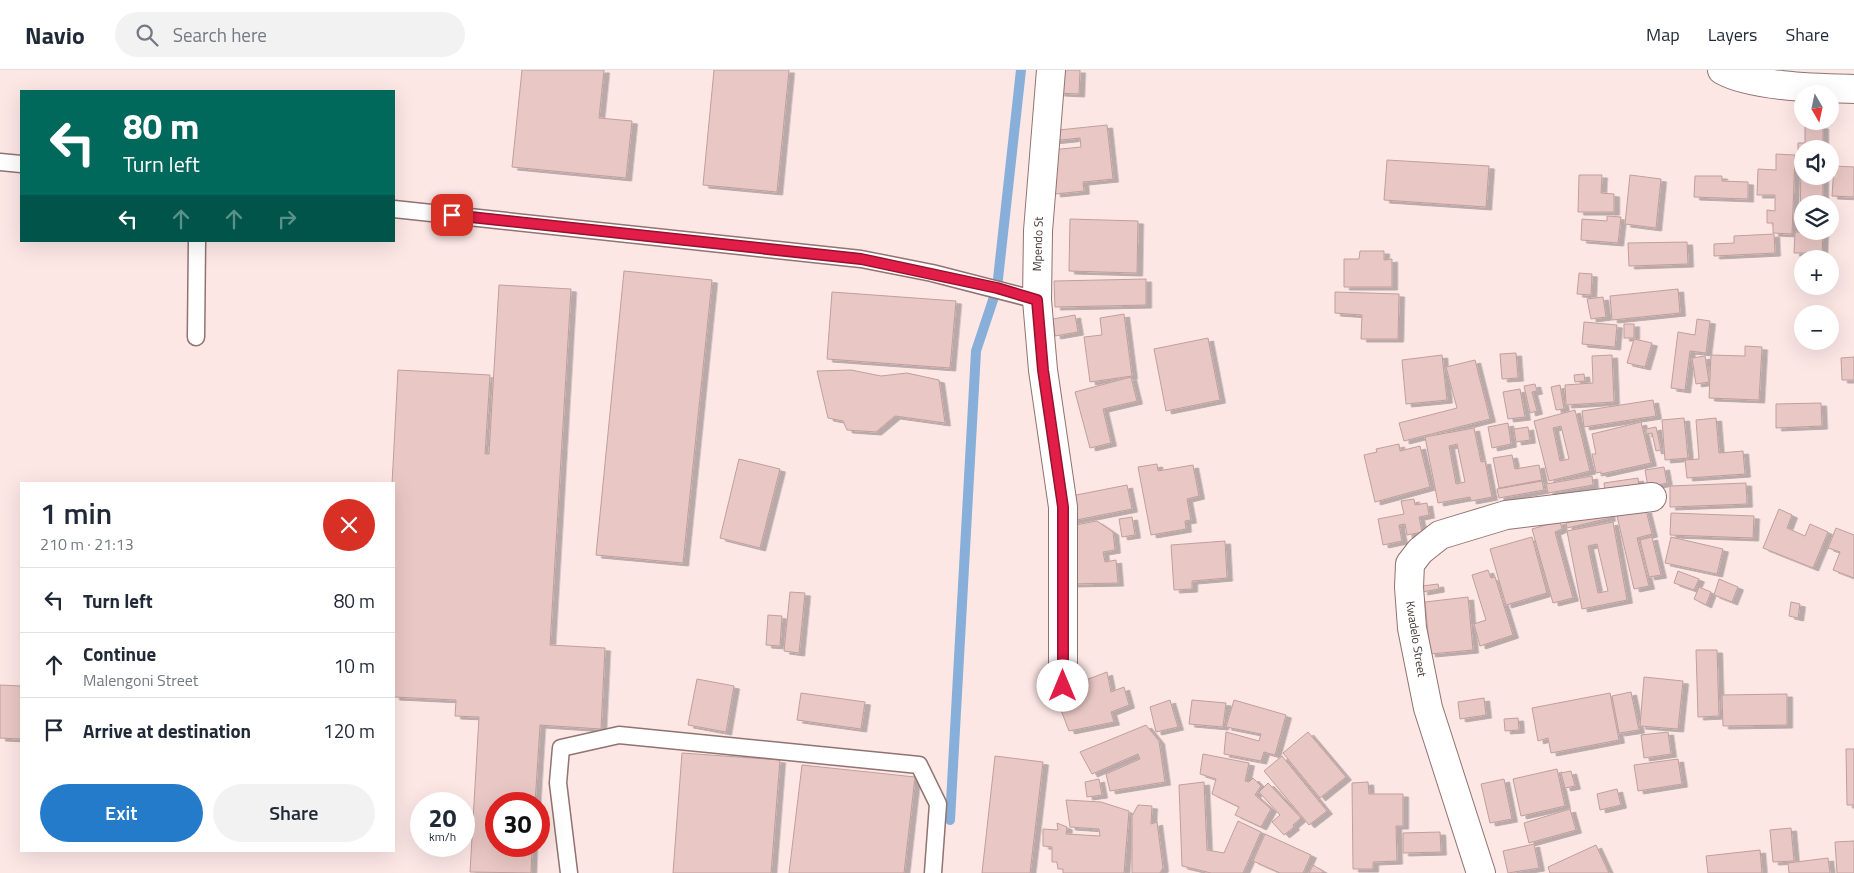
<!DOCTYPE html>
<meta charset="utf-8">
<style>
:root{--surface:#fff;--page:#f2f2f3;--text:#1f2937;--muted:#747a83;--line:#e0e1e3;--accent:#247bc9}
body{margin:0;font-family:"Titillium Web",sans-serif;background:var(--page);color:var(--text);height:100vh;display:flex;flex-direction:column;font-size:19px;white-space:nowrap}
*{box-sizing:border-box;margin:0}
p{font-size:16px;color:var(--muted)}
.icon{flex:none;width:28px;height:28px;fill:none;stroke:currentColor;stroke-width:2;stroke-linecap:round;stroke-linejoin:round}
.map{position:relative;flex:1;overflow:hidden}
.panel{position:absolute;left:20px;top:412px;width:375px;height:370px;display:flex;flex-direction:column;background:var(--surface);border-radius:0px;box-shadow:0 5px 20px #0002}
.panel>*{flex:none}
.banner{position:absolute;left:20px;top:20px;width:375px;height:152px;border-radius:0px;box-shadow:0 5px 20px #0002;background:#00695c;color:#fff;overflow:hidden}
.needle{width:32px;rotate:171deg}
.controls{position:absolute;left:1794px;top:15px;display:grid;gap:10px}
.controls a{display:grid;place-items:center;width:45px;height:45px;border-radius:50%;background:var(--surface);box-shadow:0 5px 20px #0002;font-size:25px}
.speed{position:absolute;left:410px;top:722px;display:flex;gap:10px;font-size:25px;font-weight:700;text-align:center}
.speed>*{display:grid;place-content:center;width:65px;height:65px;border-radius:50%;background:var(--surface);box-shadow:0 5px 20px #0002;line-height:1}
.speed small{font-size:12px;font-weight:400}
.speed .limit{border:8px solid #d22;background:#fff;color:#111}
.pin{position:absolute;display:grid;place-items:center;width:42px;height:42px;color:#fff;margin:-21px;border-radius:10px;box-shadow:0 2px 8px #0006}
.me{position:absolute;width:55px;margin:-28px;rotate:0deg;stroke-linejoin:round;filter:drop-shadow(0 0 4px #0008)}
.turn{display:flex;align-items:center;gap:18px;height:105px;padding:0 20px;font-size:22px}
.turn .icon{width:65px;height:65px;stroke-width:2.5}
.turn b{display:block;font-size:35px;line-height:42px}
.lanes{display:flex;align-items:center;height:48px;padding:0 20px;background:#0003;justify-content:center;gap:25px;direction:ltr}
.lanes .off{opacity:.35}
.round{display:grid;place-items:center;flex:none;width:52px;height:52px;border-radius:26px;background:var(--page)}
.headline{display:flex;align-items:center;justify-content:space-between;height:85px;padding:0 20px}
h1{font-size:30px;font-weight:600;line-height:38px}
.button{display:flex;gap:10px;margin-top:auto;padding:10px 20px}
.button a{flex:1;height:58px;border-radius:30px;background:var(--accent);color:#fff;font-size:20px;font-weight:600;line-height:58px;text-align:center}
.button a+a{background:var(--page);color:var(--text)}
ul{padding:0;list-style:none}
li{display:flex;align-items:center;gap:15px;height:65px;padding:0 20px;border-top:1px solid var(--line)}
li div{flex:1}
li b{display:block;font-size:19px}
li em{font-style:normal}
header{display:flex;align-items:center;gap:30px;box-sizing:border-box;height:70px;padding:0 25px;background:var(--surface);border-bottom:1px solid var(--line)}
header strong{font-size:24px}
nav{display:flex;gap:28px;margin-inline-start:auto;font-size:18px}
.search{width:350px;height:45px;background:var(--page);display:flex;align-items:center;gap:12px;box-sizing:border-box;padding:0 18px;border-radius:28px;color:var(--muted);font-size:19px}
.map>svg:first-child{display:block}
</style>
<header>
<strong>Navio</strong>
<div class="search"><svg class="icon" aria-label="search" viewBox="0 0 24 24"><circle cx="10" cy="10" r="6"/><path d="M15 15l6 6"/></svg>Search here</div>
<nav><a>Map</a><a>Layers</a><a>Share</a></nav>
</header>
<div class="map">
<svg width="1854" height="803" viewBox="0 0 1854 803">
<defs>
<filter id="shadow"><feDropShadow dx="5.5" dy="3" stdDeviation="0" flood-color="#0004"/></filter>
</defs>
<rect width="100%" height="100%" fill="#fce7e5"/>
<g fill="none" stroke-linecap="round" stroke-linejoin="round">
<path stroke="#87afd9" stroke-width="10" d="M950,750l26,-469 21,-63 24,-218"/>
</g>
<g fill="#e9c7c4" stroke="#bf9f9c" fill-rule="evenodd" filter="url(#shadow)">
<path d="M522,0h82l-5,48 33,3 -6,57 -114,-11z"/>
<path d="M714,0h75l-12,122 -74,-7z"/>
<path d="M1060,0h20l-1,24 -20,-1z"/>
<path d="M1107,55l6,54 -30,3 1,9 -29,3 -4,-44 30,-3 -1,-9 -30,3 -1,-10z"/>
<path d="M1805,55l18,1v23h-21v27h21v28h-21v27h21l-1,22h-28l1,-21h5l1,-72h-3v-17h7z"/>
<path d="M1776,84l19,1 -3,79 -19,-1v-10h-6v-13l8,1v-16h-18l1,-26 18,1z"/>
<path d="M1387,90l102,6 -3,41 -102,-7z"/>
<path d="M1834,96l20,1v30l-22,-1z"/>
<path d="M1579,105h23l-1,18 13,1v18h-36z"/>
<path d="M1630,105l31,4 -5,49 -31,-4z"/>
<path d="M1695,106h27v5l26,1v17l-54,-2z"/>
<path d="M1607,146l14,1 -3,26 -37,-3 1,-21 25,2z"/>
<path d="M1070,149l68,2 -1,52 -68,-2z"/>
<path d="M1774,164l1,19 -61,3v-12l20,-1v-7z"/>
<path d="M1687,172l1,22 -59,2 -1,-23z"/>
<path d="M1360,181h24v9l8,-1v28h-48v-28h15z"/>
<path d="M624,201l88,9 -29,283 -87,-8z"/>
<path d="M1579,203l13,1 -1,21 -14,-1z"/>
<path d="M1146,209v26l-91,2 -1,-26z"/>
<path d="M499,215l72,4 -21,356 55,3 -4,81 -61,-4 -5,79h-39v42h36l-1,27 -61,-1 9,-155 -24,-1 1,-16 -62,-3v-213h-2l6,-114 92,5 -5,79h4z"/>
<path d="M1678,219l2,24 -68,7 -2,-24z"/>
<path d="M832,222l124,9 -6,67 -123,-9z"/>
<path d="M1335,222l64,2 -1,45h-37l1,-24 -27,-2z"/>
<path d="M1603,227l3,20 -15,2 -4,-20z"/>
<path d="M1124,244l8,62 -42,6 -6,-45 18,-2 -2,-17z"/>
<path d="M1075,245l3,17 -23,4 -2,-17z"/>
<path d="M1697,249l13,2 -4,32 -16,-2 -5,39 -14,-2 7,-56 17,3z"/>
<path d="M1584,252l33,3 -2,22 -33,-3z"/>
<rect x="1624" y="254" width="10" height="14"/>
<path d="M1208,268l12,62 -54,11 -12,-62z"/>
<path d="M1634,269l18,4 -7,24 -18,-4z"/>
<path d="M1745,276l17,1 -3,53 -50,-2 2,-43 34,1z"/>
<path d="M1516,283l2,25 -16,1 -2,-25z"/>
<path d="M1442,285l5,45 -41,4 -4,-44z"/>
<path d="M1612,285l2,47 -48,3 -1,-20 28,-2 -1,-27z"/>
<path d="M1705,286l4,26 -13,2 -4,-26z"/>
<path d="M1854,287v23h-12l-1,-22z"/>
<path d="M1475,290l15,59 -86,22 -5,-18 58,-15 -11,-41z"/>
<path d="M851,300l30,6 26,-3 32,7 6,43 -50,-7 -19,16 -29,-2 -4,-9 -15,-3 -11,-47z"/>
<path d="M1584,304l1,7 -10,1 -1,-7z"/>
<path d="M1131,307l6,24 -34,8 8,34 -21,5 -15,-56z"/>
<path d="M1535,314l2,7 -5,1 5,19 -7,2 -6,-27z"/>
<path d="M1560,315l4,24 -8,1 -5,-23z"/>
<path d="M1520,319l5,28 -17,2 -5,-27z"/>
<path d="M1653,330l3,16 -72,11 -2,-16z"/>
<path d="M1821,333l1,23 -46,2v-24z"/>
<path d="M1575,340l15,61 -41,10 -15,-60zM1561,356l8,33 -9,2 -7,-33z"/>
<path d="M1684,348l4,40 -23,2 -3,-40z"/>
<path d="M1716,348l3,35 24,-2 2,23 -58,4 -2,-18 14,-1 -3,-39z"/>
<path d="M1641,352l10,41 -50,11v-2l-5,1 -4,-19h4l-4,-20z"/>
<path d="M1508,353l3,21 -19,4 -4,-21z"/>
<path d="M1528,357l2,13 -14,2 -2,-13z"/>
<path d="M1656,357l5,23 -5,1 -4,-18 -6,1v-5z"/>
<path d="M1474,358l7,34 4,-1 7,36 -21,4 -1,-4 -32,6 -13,-66zM1457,374l8,38 -9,2 -7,-38z"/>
<path d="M1399,374l1,7 20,-5 10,41 -55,15 -11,-47 13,-3 -1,-3z"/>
<path d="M1512,385l3,14 24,-4 3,15 -43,8 -6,-30z"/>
<path d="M739,389l41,10 -20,79 -40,-10z"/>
<path d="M1157,394l1,7 35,-6 6,31 -12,3 4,21 -6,1 1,8 -35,6 -13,-68z"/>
<path d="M1664,397l3,16 -19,4 -3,-17z"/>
<path d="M1592,406l1,9 -45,8 -2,-9z"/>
<path d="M1638,408l1,9 -34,5 -1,-9z"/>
<path d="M1542,411l2,9 -45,8 -2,-9z"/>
<path d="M1746,413l1,21 -77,3v-21z"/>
<path d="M1127,415l5,24 -61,12 -5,-24z"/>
<path d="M1414,429l1,6 12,-2 2,12 -10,2 3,15 -15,3 -2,-11 -6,1 3,16 -19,4 -5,-26 26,-5 -3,-13z"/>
<path d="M1779,439l13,6 -5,13 18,8 5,-12 18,8 -15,36 -50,-20z"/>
<path d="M1646,440l6,24 -15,4 12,48 -15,3 -17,-73z"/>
<path d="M1609,443l1,5 -43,10 -1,-5z"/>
<path d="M1671,443l83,3 -1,22 -83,-3z"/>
<path d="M1132,447l3,18 -13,2 -3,-18z"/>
<path d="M1097,451l16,11 2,18 -12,2 2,10 11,-2 2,23 -48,1 -5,-57z"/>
<path d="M1560,451l2,8 -7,3 18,66 -20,5 -21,-74z"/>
<path d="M1613,452l14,78 -45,9 -15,-78zM1597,474l11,47 -10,2 -10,-47z"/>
<path d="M1836,458l18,7v43l-21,-8 7,-18 -12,-4z"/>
<path d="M1532,467l15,56 -41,12 -16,-56z"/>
<path d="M1652,467l9,38 -12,2 -9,-37z"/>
<path d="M1671,467l52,12 -6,25 -52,-11z"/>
<path d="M1225,471l2,37 -35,3v8l-18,1 -3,-45z"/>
<path d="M1488,500l3,8 4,-1 18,58 -33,11 -6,-22 12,-4 -14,-45z"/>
<path d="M1678,501l21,8 -5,11 -20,-7z"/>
<path d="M1719,509l19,8 -6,15 -18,-7z"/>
<path d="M1438,514l1,5 -17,3v-6z"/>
<path d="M1699,517l12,5 -5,13 -12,-6z"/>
<path d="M790,522l15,1 -6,60 -15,-2z"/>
<path d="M1468,527l5,53 -43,4 -5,-52z"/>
<path d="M1791,532l9,2 -2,14 -9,-2z"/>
<path d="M768,545l14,1 -2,30 -14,-1z"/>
<path d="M1696,580h21l2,66 -21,1z"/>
<path d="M1107,602l4,20 13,-5 5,18 -18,7 3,10 -45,9 -15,-39z"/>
<path d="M1644,607l39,4 -5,48 -38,-3z"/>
<path d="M697,609l37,7 -8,46 -38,-7z"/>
<path d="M0,615l21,1v53l-21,-1z"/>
<path d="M1631,622l8,38 -20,3 -7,-37z"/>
<path d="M801,623l64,9 -4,27 -64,-9z"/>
<path d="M1610,623l9,47 -68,13 -3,-15 -10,3 -6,-33z"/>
<path d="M1787,624v31l-64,1 -1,-31z"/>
<path d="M1484,628l2,17 -26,4 -2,-17z"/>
<path d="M1170,630l8,27 -22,5 -6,-25z"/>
<path d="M1192,630l34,3 -3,24 -34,-3z"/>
<path d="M1234,630l52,15 -11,40 -11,-3 -3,9 -37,-7 2,-22 33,9 2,-7 -35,-7z"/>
<path d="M1518,648l1,12 -14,1 -1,-12z"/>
<path d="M1146,655l13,16 6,41 -55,9 -4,-17 34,-15 -2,-5 -46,20 -12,-22z"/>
<path d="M1308,662l38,45 -26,21 -37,-45z"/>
<path d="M1668,662l3,22 -27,4 -3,-23z"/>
<path d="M1846,679h8v56h-7z"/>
<path d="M682,683l98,7 -9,113h-98z"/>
<path d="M1203,684l46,9 -4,18 4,1 4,-4 8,8 -6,9 16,14 -10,18 -26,-12 4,-8 -27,-13 4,-15 -16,-5z"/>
<path d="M995,686l48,6 -13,111h-48z"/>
<path d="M1282,686l45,55 -18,14 -45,-54z"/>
<path d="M1678,689l4,25 -44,7 -4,-26z"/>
<path d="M802,695l113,12 -11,96h-115z"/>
<path d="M1557,699l8,37 -44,10 -8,-37z"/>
<path d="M1571,701l4,15 -10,2 -4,-15z"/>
<path d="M1099,709l3,16 -15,2 -2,-15z"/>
<path d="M1504,709l8,40 -22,4 -9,-39z"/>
<path d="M1204,712l3,68 17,3 14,-32 23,11 -18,41h-32l-29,-7 -3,-81z"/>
<path d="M1368,712l1,12h34v32h-7l1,35 -24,1v7h-20l-1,-86z"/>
<path d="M1268,713l33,35 -8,7 1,2 -10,8 -12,-13 8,-7 -21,-23z"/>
<path d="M1617,719l4,16 -21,5 -3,-16z"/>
<path d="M1066,730l35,2 28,9 -5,62h-61v-4h-5l-1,-7h-5v-15l-9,-1v-17l15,1 -1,-7 10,4 -1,7 34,2 -1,-7 -29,-2z"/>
<path d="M1138,735l14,1 -1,18 6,-2 6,46 -3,5h-28v-57z"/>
<path d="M1570,739l6,21 -47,13 -5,-20z"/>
<path d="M1791,758l3,33 -21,1 -3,-32z"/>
<path d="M1440,762l1,20 -38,1v-20z"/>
<path d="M1265,764l46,21 -8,18h-23l-27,-12z"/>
<path d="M1854,771v32h-17l-2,-31z"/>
<path d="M1534,774l5,24 -31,5 -5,-22z"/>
<path d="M1596,775l13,28h-59l-2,-6z"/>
<path d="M1760,780l2,23h-54l-2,-17z"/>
<path d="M1828,788l2,15h-41l-1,-10z"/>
<path d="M1313,795l10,6 -1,2h-13z"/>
</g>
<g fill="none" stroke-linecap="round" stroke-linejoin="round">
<g stroke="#917370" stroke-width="19">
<g id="service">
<path d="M0,92l21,2"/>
<path d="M394,139l467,50 71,14 105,27"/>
<path d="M196,267l1,-96"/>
<path d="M569,803l-11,-90 3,-35 58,-13 300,30 19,39 -5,69"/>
</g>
</g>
<g stroke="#917370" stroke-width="30">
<g id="minor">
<path d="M1051,0l-13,161 -1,69 6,70 20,137v179"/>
<path d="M1722,0c30,17 97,18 132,19"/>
<path d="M1481,803l-53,-165 -16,-80 -3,-41 1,-23 10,-13 20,-16 66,-20 146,-18"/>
</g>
</g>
<use href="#service" stroke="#fff" stroke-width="16"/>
<use href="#minor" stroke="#fff" stroke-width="28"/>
</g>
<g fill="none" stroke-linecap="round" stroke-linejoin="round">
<g stroke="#92132f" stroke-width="12">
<path id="route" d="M452,145l409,44 136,29 40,12 6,70 20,137v179"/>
</g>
<use href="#route" stroke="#e11d48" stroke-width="9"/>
</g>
<g text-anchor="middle" stroke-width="4" stroke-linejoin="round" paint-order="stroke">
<g font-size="12" fill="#443736" stroke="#fff">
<text transform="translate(1038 174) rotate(-88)" y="4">Mpendo St</text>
<text transform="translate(1416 569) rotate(81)" y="4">Kwadelo Street</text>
</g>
</g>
</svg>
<div class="controls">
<a><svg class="needle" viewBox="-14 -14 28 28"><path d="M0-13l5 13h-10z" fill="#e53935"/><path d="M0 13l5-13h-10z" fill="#747a83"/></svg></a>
<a><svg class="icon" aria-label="sound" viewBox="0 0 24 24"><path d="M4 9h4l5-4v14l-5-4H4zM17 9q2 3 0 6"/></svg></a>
<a><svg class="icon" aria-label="layers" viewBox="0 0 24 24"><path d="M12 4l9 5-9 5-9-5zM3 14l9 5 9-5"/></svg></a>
<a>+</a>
<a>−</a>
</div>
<div class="speed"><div>20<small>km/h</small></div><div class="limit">30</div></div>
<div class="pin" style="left:452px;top:145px;background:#d93025"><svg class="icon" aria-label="arrive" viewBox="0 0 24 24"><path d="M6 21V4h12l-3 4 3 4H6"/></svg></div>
<svg class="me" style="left:1063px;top:616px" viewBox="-20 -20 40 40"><circle r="19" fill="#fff"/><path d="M0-13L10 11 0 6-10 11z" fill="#e11d48"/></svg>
<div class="banner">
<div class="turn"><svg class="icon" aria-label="left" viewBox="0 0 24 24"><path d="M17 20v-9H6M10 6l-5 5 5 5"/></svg><div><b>80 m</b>Turn left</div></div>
<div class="lanes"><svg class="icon" aria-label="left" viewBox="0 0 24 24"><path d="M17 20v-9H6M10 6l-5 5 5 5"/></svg><svg class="icon off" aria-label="ahead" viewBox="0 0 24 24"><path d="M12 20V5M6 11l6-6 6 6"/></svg><svg class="icon off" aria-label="ahead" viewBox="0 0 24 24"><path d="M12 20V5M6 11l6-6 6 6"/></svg><svg class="icon off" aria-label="right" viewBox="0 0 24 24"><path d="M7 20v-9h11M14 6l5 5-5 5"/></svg></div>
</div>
<section class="panel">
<div class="headline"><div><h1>1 min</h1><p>210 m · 21:13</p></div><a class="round" style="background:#d93025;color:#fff"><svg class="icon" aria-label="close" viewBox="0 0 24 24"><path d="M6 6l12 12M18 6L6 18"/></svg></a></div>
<ul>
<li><svg class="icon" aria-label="left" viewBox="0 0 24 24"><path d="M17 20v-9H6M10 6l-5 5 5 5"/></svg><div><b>Turn left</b></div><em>80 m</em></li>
<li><svg class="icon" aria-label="ahead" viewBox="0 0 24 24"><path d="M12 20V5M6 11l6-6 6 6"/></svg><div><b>Continue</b><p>Malengoni Street</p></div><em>10 m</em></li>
<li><svg class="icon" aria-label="arrive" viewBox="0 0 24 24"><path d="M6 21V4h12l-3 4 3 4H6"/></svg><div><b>Arrive at destination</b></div><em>120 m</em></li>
</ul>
<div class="button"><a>Exit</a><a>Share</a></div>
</section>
</div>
